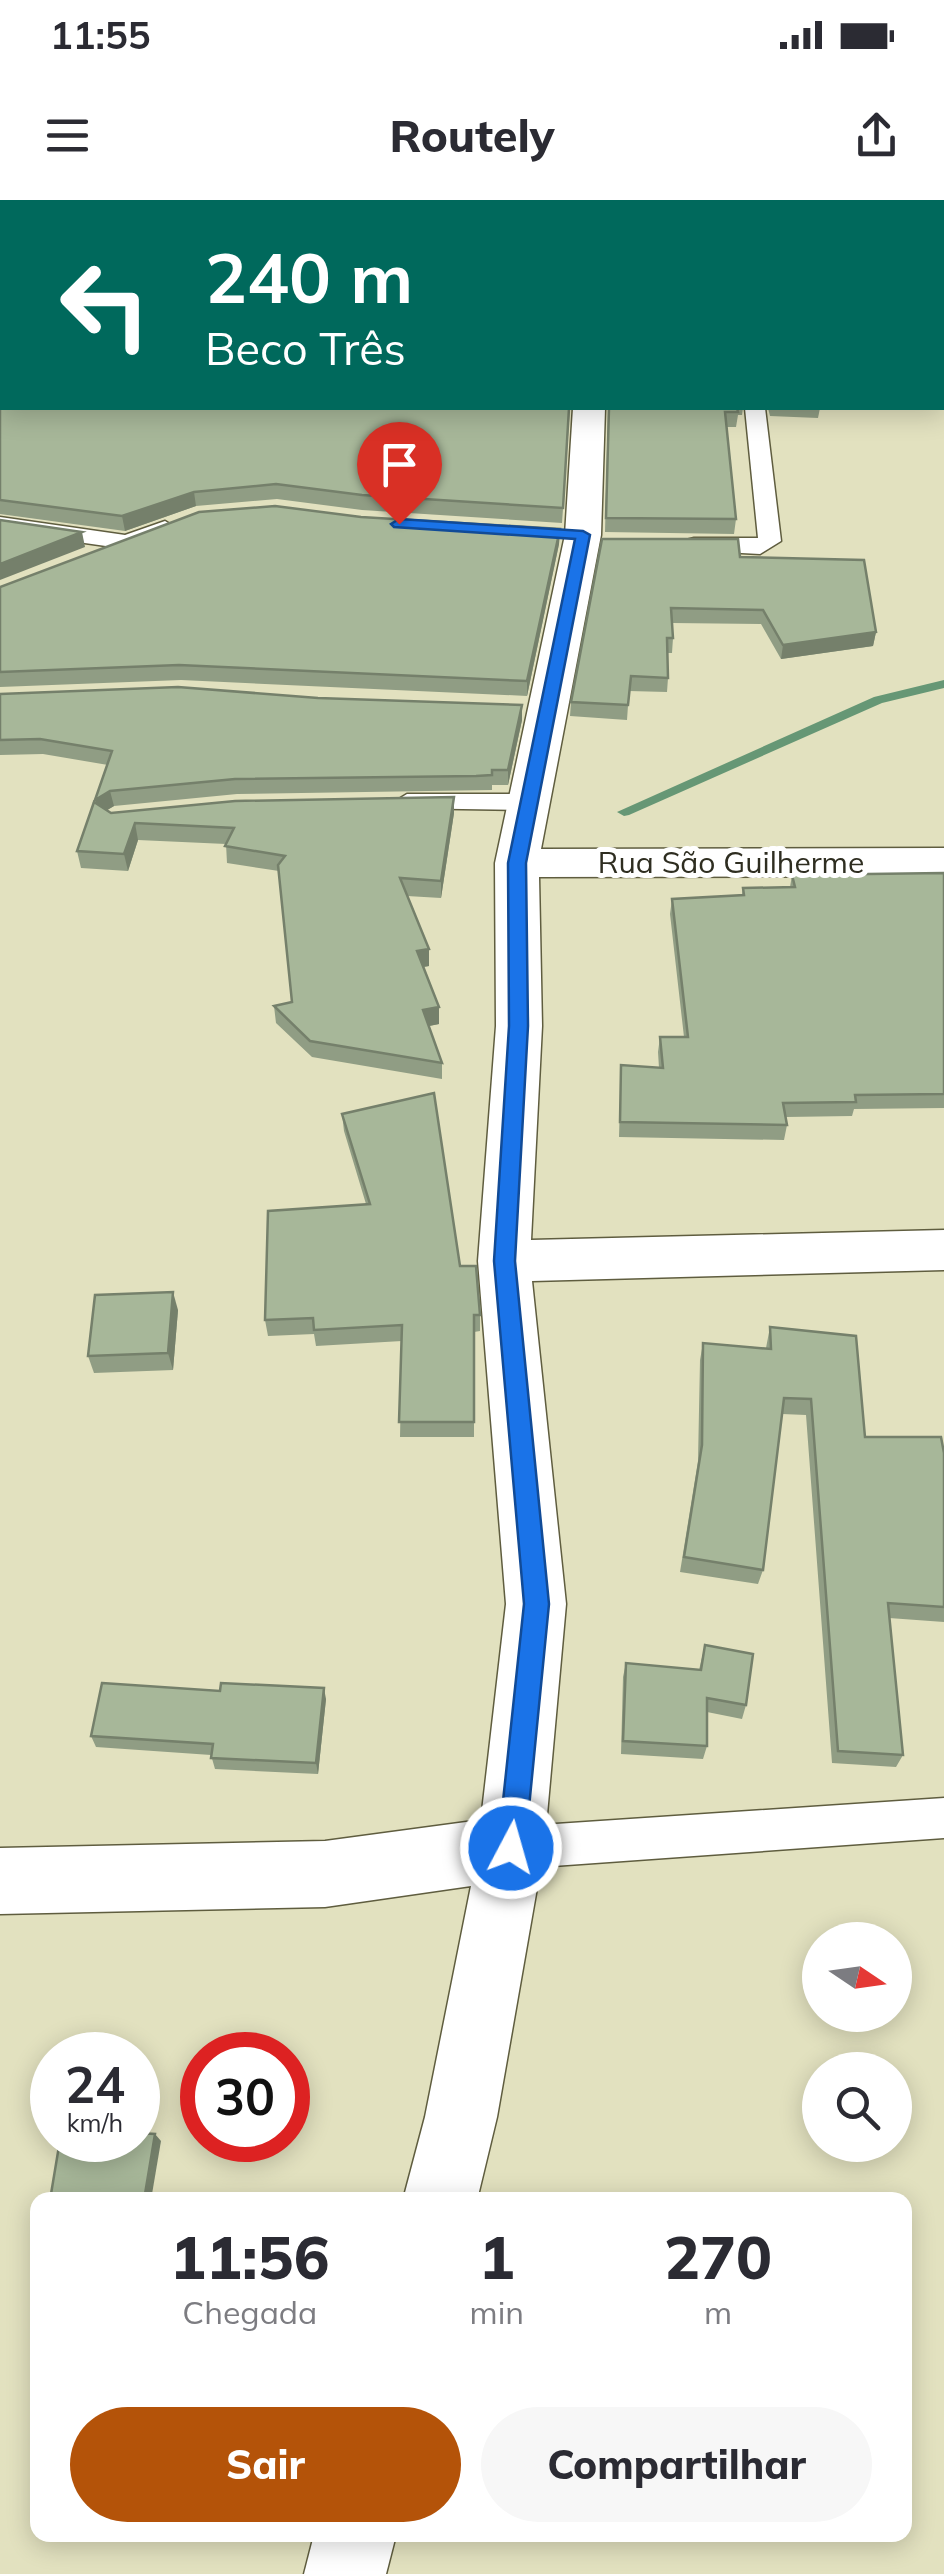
<!DOCTYPE html>
<html lang="pt">
<meta charset="utf-8">
<style>
:root{--surface:#fff;--page:#f7f7f7;--text:#2b2b33;--muted:#7c7c81;--accent:#b45309}
body{margin:0;font-family:Mulish,sans-serif;background:var(--page);color:var(--text);height:100vh;display:flex;flex-direction:column;font-size:38px;white-space:nowrap}
*{box-sizing:border-box;margin:0}
p{font-size:32px;color:var(--muted)}
.icon{flex:none;width:55px;height:55px;fill:none;stroke:currentColor;stroke-width:2;stroke-linecap:round;stroke-linejoin:round}
.map{position:relative;flex:1;overflow:hidden}
.panel{position:absolute;left:30px;top:1992px;width:882px;height:350px;display:flex;flex-direction:column;background:var(--surface);border-radius:20px;box-shadow:0 5px 25px #0003}
.panel>*{flex:none}
.hud{position:absolute;left:0px;top:0px;width:945px;height:210px;box-shadow:0 5px 25px #0003;background:#00695c;color:#fff;overflow:hidden}
.needle{width:65px;rotate:103deg}
.controls{position:absolute;left:802px;top:1722px;display:grid;gap:20px}
.controls a{display:grid;place-items:center;width:110px;height:110px;border-radius:50%;background:var(--surface);box-shadow:0 5px 25px #0003;font-size:50px}
.speed{position:absolute;left:30px;top:1832px;display:flex;gap:20px;font-size:50px;font-weight:700;text-align:center}
.speed>*{display:grid;place-content:center;width:130px;height:130px;border-radius:50%;background:var(--surface);box-shadow:0 5px 25px #0003;line-height:1}
.speed small{font-size:25px;font-weight:400}
.speed .limit{border:15px solid #d22;background:#fff;color:#111}
.pin{position:absolute;display:grid;place-items:center;width:85px;height:85px;color:#fff;margin:-102px -42px;border-radius:50% 50% 50% 0;rotate:-45deg;box-shadow:0 0 10px #0007}
.pin .icon{rotate:45deg}
.me{position:absolute;width:110px;margin:-55px;rotate:6deg;stroke-linejoin:round;filter:drop-shadow(0 0 8px #0008)}
.turn{display:flex;align-items:center;gap:35px;height:210px;padding:0 40px;font-size:45px}
.turn .icon{width:130px;height:130px;stroke-width:2.5}
.turn b{display:block;font-size:70px;line-height:85px}
.eta{display:flex;justify-content:space-evenly;align-items:center;height:170px;text-align:center}
.eta b{font-size:60px;font-weight:800;line-height:70px}
.primary-button{display:flex;gap:20px;margin-top:auto;padding:20px 40px}
.primary-button a{flex:1;height:115px;border-radius:60px;background:var(--accent);color:#fff;font-size:40px;font-weight:800;line-height:115px;text-align:center}
.primary-button a+a{background:var(--page);color:var(--text)}
.status{display:flex;justify-content:space-between;align-items:center;height:70px;padding:0 50px;background:var(--surface);direction:ltr}
.status svg{height:28px;fill:currentColor}
header{display:flex;justify-content:space-between;align-items:center;height:130px;padding:0 40px;background:var(--surface);font-size:45px;font-weight:800}
.map>svg:first-child{display:block}
</style>
<div class="status"><b>11:55</b><svg viewBox="0 0 49 12"><path d="M0 12V9h3v3zM5 12V6h3v6zM10 12V3h3v9zM15 12V0h3v12zM26 1h20v11H26zM47 4h2v5h-2z"/></svg></div>
<header><svg class="icon" aria-label="menu" viewBox="0 0 24 24"><path d="M4 6h16M4 12h16M4 18h16"/></svg>Routely<svg class="icon" aria-label="share" viewBox="0 0 24 24"><path d="M12 15V3M7 8l5-5 5 5M5 13v7h14v-7"/></svg></header>
<div class="map">
<svg width="944" height="2374" viewBox="0 0 944 2374">
<rect width="100%" height="100%" fill="#e2e1bf"/>
<g fill="none" stroke-linecap="round" stroke-linejoin="round">
<path fill="#669775" fill-rule="evenodd" d="M944,480v8l-62,15 -253,112 -5,1 -7,-4 257,-115z"/>
<g stroke="#5f5d3f" stroke-width="3">
<g id="lane">
<path d="M745,208h20l16,133 -21,13 -74,-4 -3,-5 3,-5 8,-2h64z"/>
<path d="M0,317l125,18 40,-14 11,7 -3,5 -46,16 -127,-18z"/>
<path d="M407,594h124l13,8 -13,8 -133,-2 -4,-6z"/>
<path d="M944,1598v40l-433,31 -15,-6 -6,-15 6,-15 15,-6z"/>
</g>
</g>
<g stroke="#5f5d3f" stroke-width="3">
<g id="street">
<rect x="547" y="0" width="28" height="2"/>
<rect x="942" y="168" width="2" height="20"/>
<path d="M573,208h32l-4,127 -60,314 403,-1v28l-405,1 3,149 -11,214 413,-10v40l-412,11 34,323 -22,244 -47,269 -20,83h-74l22,-83 46,-231 -146,21 -325,7v-66l325,-7 156,-21 25,-216 -28,-343 18,-235 -1,-163 70,-328z"/>
<path d="M314,2335h82l-10,39h-82z"/>
</g>
</g>
<use href="#lane" fill="#fff" fill-rule="evenodd"/>
<use href="#street" fill="#fff" fill-rule="evenodd"/>
</g>
<g fill="#909d84">
<path d="M0,0h368l-1,2h-365l568,206 -8,115 -200,-13 -85,-11 -81,7 -71,25 -125,-17v-165h1l1,-8 -2,-2z"/>
<path d="M608,208h135l-1,7h-4l-2,12h-10l10,92 -2,15 -129,-2z"/>
<path d="M768,208h52l-2,10 -48,-2z"/>
<path d="M361,317l199,12 -1,15 -32,152 -346,-16 -181,7v-100z"/>
<path d="M602,339l138,18 136,75 -3,14 -92,13 -20,-35 -89,-1 1,15 -1,15h-5l1,25 -1,14 -38,-1 -2,29 -57,-4 1,-14z"/>
<path d="M0,494l522,26 -14,65h-16v5l-255,4 -123,12 -7,4 4,3h343l-13,85 -34,-2 22,53v17l-6,1 16,57 -10,2 13,37v16l-130,-22 -36,-34 -2,-17 18,-4 -13,-131 -52,-8 -1,-19 -88,-4 -10,31 -47,-3 -4,-17 19,-47 -1,-4 13,-35 -65,-11 -43,1z"/>
<path d="M944,673v235l-90,1 -2,7 -66,1 1,8 -3,15 -165,-3 2,-72 38,3 -1,-16 2,-15h24l-14,-123 2,-15 70,-4 1,-7 47,-1 2,-12z"/>
<path d="M342,914l118,152 20,49v16l-6,1v105h-74l2,-96 -86,5 -2,-12 -46,2 -3,-16 101,-116 -22,-73z"/>
<path d="M178,1110l-5,60 -79,3 -6,-17z"/>
<path d="M770,1127l95,110 79,16v169l-55,-4 14,137 -7,12 -64,-4 -26,-348 -24,-1 -19,156 -5,14 -78,-12 18,-111 2,-101 3,-17 63,5z"/>
<path d="M705,1445l41,60 -4,14 -35,-7v34l-4,13 -82,-5 2,-77 3,-14 73,7z"/>
<path d="M220,1491l106,8 -8,75 -103,-5 -4,-14 -115,-8 -5,-11z"/>
</g>
<g fill="#75806b">
<path d="M194,292l2,14 -71,25 -3,-15z"/>
<path d="M560,329l-1,15 -32,152v-15z"/>
<path d="M82,332l3,15 -85,33v-16z"/>
<path d="M876,432l-3,14 -92,13 2,-14z"/>
<path d="M522,505v15l-14,65v-15z"/>
<path d="M110,591l4,15 -15,9 -4,-15z"/>
<path d="M454,597v16l-13,85v-17z"/>
<path d="M135,623l3,17 -10,31 -4,-17z"/>
<path d="M429,749v17l-12,2v-17z"/>
<path d="M439,807v17l-15,3 -1,-17z"/>
<path d="M173,1092l5,18 -5,60 -5,-17z"/>
<path d="M324,1488l2,11 -8,75 -2,-11z"/>
<path d="M155,1934l6,7 -10,59h-7z"/>
</g>
<g fill="#a7b799" stroke="#75806b" stroke-width="2.5">
<path d="M0,0h364l-1,2h-361v127l-2,-2z"/>
<path d="M601,0h343v8h-2v-6h-341z"/>
<path d="M2,131v77h567l-6,100 -201,-13 -86,-11 -82,8 -72,24 -122,-16v-151h1z"/>
<path d="M609,208h128l1,4h-13l11,107 -130,-1z"/>
<path d="M275,306l86,11 199,12 -33,152 -348,-16 -179,7v-85l199,-75z"/>
<path d="M0,320l82,12 -82,32z"/>
<path d="M602,339h136l2,18 124,3 12,72 -93,13 -20,-35 -92,-2 2,30h-6l1,40 -37,-2 -3,29 -57,-3z"/>
<path d="M178,487l140,11 204,7 -14,65h-16v5l-16,1 -241,3 -125,12 -15,9 17,-49 -72,-12 -40,1v-46z"/>
<path d="M454,597l-13,84 -41,-3 29,71 -12,2 22,56 -16,3 19,53 -132,-22 -36,-35 18,-4 -14,-137 7,-9 -60,-10 9,-18 -99,-5 -11,31 -47,-3 17,-49 17,11 124,-12z"/>
<path d="M944,673v221l-89,1 1,7 -73,1 4,22 -167,-3 1,-57 42,3 -3,-31h28l-16,-138 72,-4 -1,-7 52,-1 -3,-12z"/>
<path d="M434,893l26,173h16l4,49h-6v107h-75l3,-97 -88,5 -1,-12 -48,2 3,-109 102,-7 -28,-90z"/>
<path d="M173,1092l-5,61 -80,3 7,-61z"/>
<path d="M770,1127l86,9 9,101h76l3,16v154l-56,-4 15,152 -65,-4 -27,-352 -27,-1 -21,172 -79,-13 18,-112 1,-102 68,6z"/>
<path d="M705,1445l48,9 -7,51 -39,-7v48l-84,-5 3,-78 75,7z"/>
<path d="M102,1483l118,8 1,-8 103,5 -8,75 -105,-5 2,-14 -122,-8z"/>
<path d="M138,1933l17,1 -11,66h-94l10,-60h78z"/>
</g>
<path fill="#1a73e8" stroke="#114b97" stroke-width="2.5" d="M399,319l184,12 7,4 -64,328 2,163 -13,235 34,343 -24,244 -4,9 -10,4 -9,-4 -4,-9 26,-244 -30,-343 15,-235 -1,-163 67,-324 -181,-12 -3,-3z"/>
<g text-anchor="middle" stroke-width="10" stroke-linejoin="round" paint-order="stroke">
<g font-size="30" fill="#2e2d20" stroke="#fff">
<text x="731" y="673">Rua São Guilherme</text>
</g>
</g>
</svg>
<div class="controls">
<a><svg class="needle" viewBox="-14 -14 28 28"><path d="M0-13l5 13h-10z" fill="#e53935"/><path d="M0 13l5-13h-10z" fill="#7c7c81"/></svg></a>
<a><svg class="icon" aria-label="search" viewBox="0 0 24 24"><circle cx="10" cy="10" r="6"/><path d="M15 15l6 6"/></svg></a>
</div>
<div class="speed"><div>24<small>km/h</small></div><div class="limit">30</div></div>
<div class="pin" style="left:399px;top:324px;background:#d93025"><svg class="icon" aria-label="arrive" viewBox="0 0 24 24"><path d="M6 21V4h12l-3 4 3 4H6"/></svg></div>
<svg class="me" style="left:511px;top:1648px" viewBox="-20 -20 40 40"><circle r="17" fill="#1a73e8" stroke="#fff" stroke-width="3"/><path d="M0-11L8 9 0 5-8 9z" fill="#fff"/></svg>
<div class="hud">
<div class="turn"><svg class="icon" aria-label="left" viewBox="0 0 24 24"><path d="M17 20v-9H6M10 6l-5 5 5 5"/></svg><div><b>240 m</b>Beco Três</div></div>
</div>
<section class="panel">
<div class="eta">
<div><b>11:56</b><p>Chegada</p></div>
<div><b>1</b><p>min</p></div>
<div><b>270</b><p>m</p></div>
</div>
<div class="primary-button"><a>Sair</a><a>Compartilhar</a></div>
</section>
</div>
